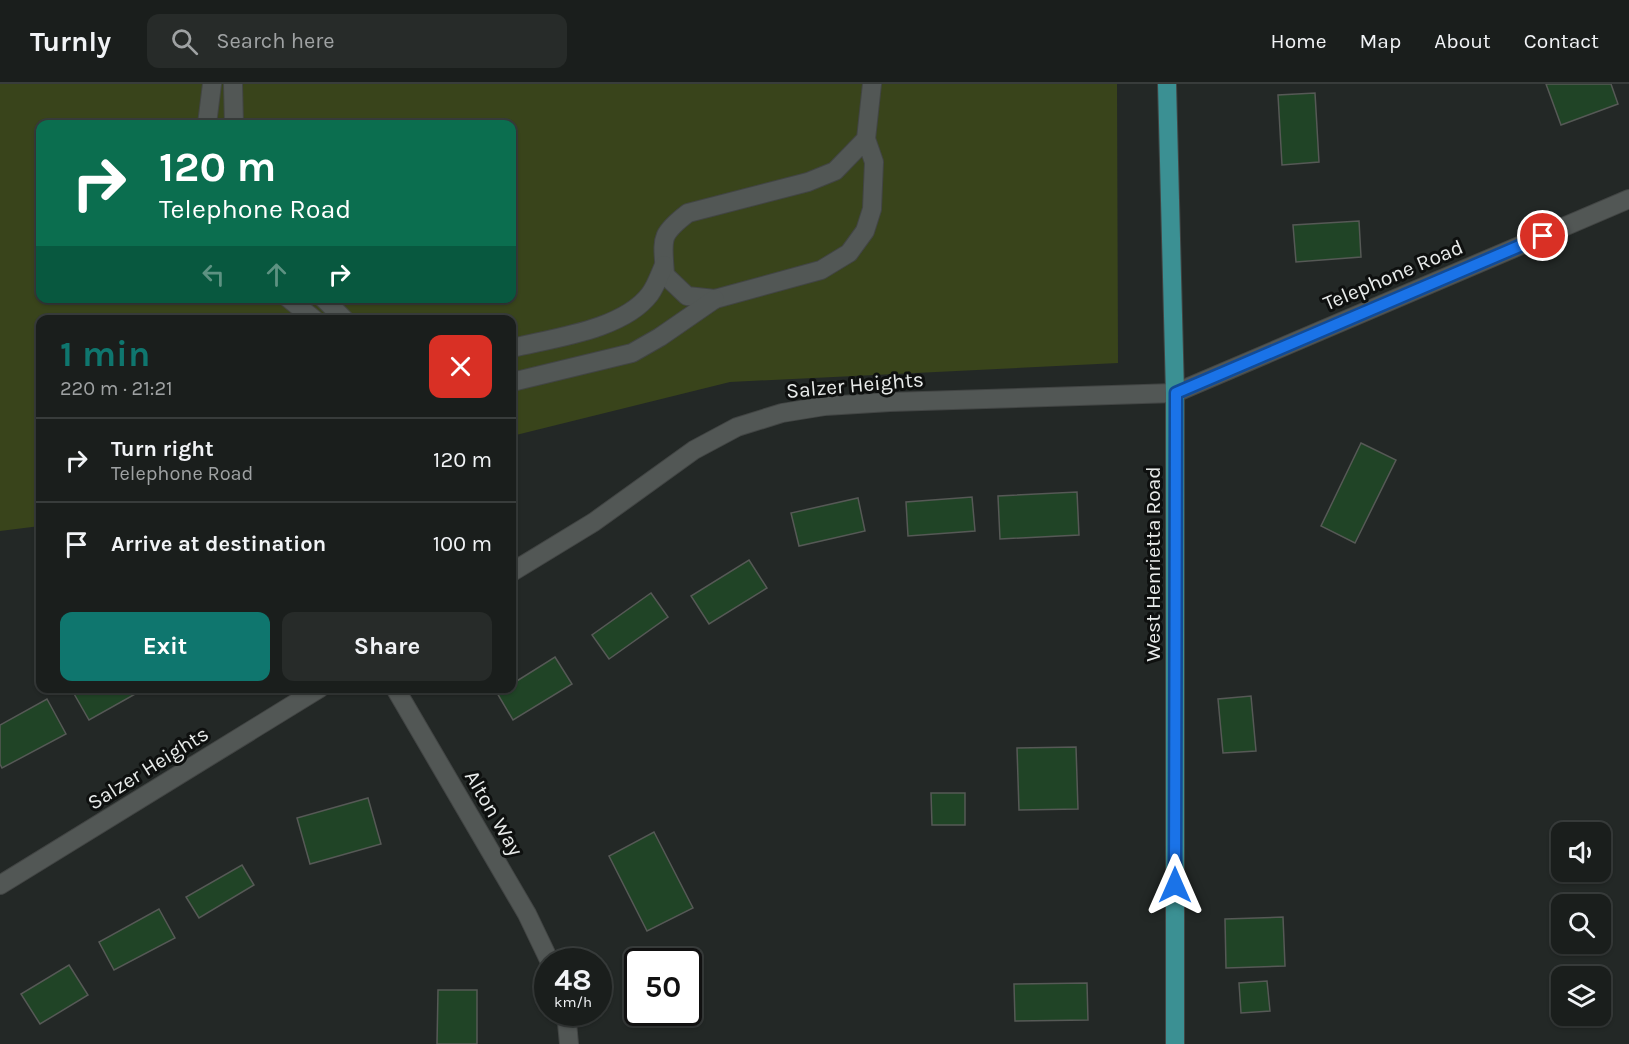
<!DOCTYPE html>
<meta charset="utf-8">
<style>
:root{--surface:#1a1e1c;--page:#272b29;--text:#f1f3f6;--muted:#9fa2a3;--line:#383c3b;--accent:#0f766e}
body{margin:0;font-family:Karla,sans-serif;background:var(--page);color:var(--text);height:100vh;display:flex;flex-direction:column;font-size:22px;white-space:nowrap}
*{box-sizing:border-box;margin:0}
p{font-size:20px;color:var(--muted)}
.icon{flex:none;width:33px;height:33px;fill:none;stroke:currentColor;stroke-width:2;stroke-linecap:round;stroke-linejoin:round}
.map{position:relative;flex:1;overflow:hidden}
.side{position:absolute;left:36px;top:231px;width:480px;height:378px;display:flex;flex-direction:column;background:var(--surface);border-radius:12px;box-shadow:0 2px 4px #0004,0 0 0 2px var(--line)}
.side>*{flex:none}
.guide{position:absolute;left:36px;top:36px;width:480px;height:183px;border-radius:12px;box-shadow:0 2px 4px #0004,0 0 0 2px var(--line);background:#0b6e4f;color:#fff;overflow:hidden}
.tools{position:absolute;left:1551px;top:738px;display:grid;gap:12px}
.tools a{display:grid;place-items:center;width:60px;height:60px;border-radius:12px;background:var(--surface);box-shadow:0 2px 4px #0004,0 0 0 2px var(--line);font-size:30px}
.speed{position:absolute;left:534px;top:864px;display:flex;gap:12px;font-size:30px;font-weight:700;text-align:center}
.speed>*{display:grid;place-content:center;width:78px;height:78px;border-radius:50%;background:var(--surface);box-shadow:0 2px 4px #0004,0 0 0 2px var(--line);line-height:1}
.speed small{font-size:15px;font-weight:400}
.speed .limit{border:3px solid #111;border-radius:9px;background:#fff;color:#111}
.pin{position:absolute;display:grid;place-items:center;width:51px;height:51px;color:#fff;margin:-26px;border:3px solid #fff;border-radius:50%;box-shadow:0 2px 6px #0007}
.me{position:absolute;width:66px;margin:-33px;rotate:0deg;stroke-linejoin:round;filter:drop-shadow(0 0 4px #0008)}
.turn{display:flex;align-items:center;gap:21px;height:126px;padding:0 24px;font-size:27px}
.turn .icon{width:78px;height:78px;stroke-width:2.5}
.turn b{display:block;font-size:42px;line-height:51px}
.lanes{display:flex;align-items:center;height:57px;padding:0 24px;background:#0003;justify-content:center;gap:30px;direction:ltr}
.lanes .off{opacity:.35}
.round{display:grid;place-items:center;flex:none;width:63px;height:63px;border-radius:12px;background:var(--page)}
.overview{display:flex;align-items:center;justify-content:space-between;height:102px;padding:0 24px}
h1{font-size:36px;font-weight:700;line-height:45px;color:var(--accent)}
.cta{display:flex;gap:12px;margin-top:auto;padding:12px 24px}
.cta a{flex:1;height:69px;border-radius:12px;background:var(--accent);color:#fff;font-size:24px;font-weight:700;line-height:69px;text-align:center}
.cta a+a{background:var(--page);color:var(--text)}
ul{padding:0;list-style:none}
li{display:flex;align-items:center;gap:18px;height:84px;padding:0 24px;border-top:2px solid var(--line)}
li div{flex:1}
li b{display:block;font-size:22px}
li em{font-style:normal}
header{display:flex;align-items:center;gap:36px;box-sizing:border-box;height:84px;padding:0 30px;background:var(--surface);border-bottom:2px solid var(--line)}
header strong{font-size:28px}
nav{display:flex;gap:33px;margin-inline-start:auto;font-size:21px}
.search{width:420px;height:54px;background:var(--page);display:flex;align-items:center;gap:15px;box-sizing:border-box;padding:0 21px;border-radius:12px;color:var(--muted);font-size:22px}
.map>svg:first-child{display:block}
</style>
<header>
<strong>Turnly</strong>
<div class="search"><svg class="icon" aria-label="search" viewBox="0 0 24 24"><circle cx="10" cy="10" r="6"/><path d="M15 15l6 6"/></svg>Search here</div>
<nav><a>Home</a><a>Map</a><a>About</a><a>Contact</a></nav>
</header>
<div class="map">
<svg width="1629" height="960" viewBox="0 0 1629 960">
<rect width="100%" height="100%" fill="#232826"/>
<path fill="#39441b" fill-rule="evenodd" d="M0,0h1117l1,279 -388,19 -218,54v-116h-472v206l-40,5zM40,40h472v174h-472z"/>
<g fill="#204426" stroke="#565956" stroke-width="1.5">
<path d="M1546,0h65l7,20 -57,21z"/>
<path d="M1315,9l4,69 -37,3 -4,-70z"/>
<path d="M1359,137l2,36 -65,5 -3,-37z"/>
<path d="M1361,359l35,17 -41,83 -34,-17z"/>
<path d="M1077,408l2,43 -79,4 -2,-43z"/>
<path d="M972,413l3,34 -67,5 -2,-34z"/>
<path d="M858,414l7,33 -66,15 -8,-33z"/>
<path d="M749,476l18,28 -58,36 -18,-28z"/>
<path d="M651,509l17,24 -59,42 -17,-24z"/>
<path d="M555,573l17,27 -59,36 -16,-27 8,-5h7v-4z"/>
<path d="M79,604h67l-57,32 -16,-28z"/>
<path d="M1251,612l5,55 -33,2 -5,-54z"/>
<path d="M47,615l19,35 -64,34 -2,-4v-39z"/>
<path d="M1076,663l2,62 -59,1 -2,-62z"/>
<path d="M931,709h34v32h-33z"/>
<path d="M368,714l13,46 -71,20 -13,-46z"/>
<path d="M654,748l39,76 -46,23 -38,-75z"/>
<path d="M242,781l12,20 -55,33 -13,-21z"/>
<path d="M159,825l16,29 -61,32 -15,-28z"/>
<path d="M1283,833l2,49 -59,2 -1,-49z"/>
<path d="M69,881l19,30 -48,29 -19,-30z"/>
<path d="M1267,897l3,30 -29,2 -2,-30z"/>
<path d="M1087,899l1,37 -73,1 -1,-37z"/>
<path d="M438,906h39v54h-40z"/>
</g>
<g fill="none" stroke-linecap="round" stroke-linejoin="round">
<g stroke="#424544" stroke-width="20">
<g id="minor">
<path d="M233,0l1,40"/>
<path d="M207,40l5,-40"/>
<path d="M866,55l-31,32 -27,11 -120,31c-30,23 -25,26 -23,62l22,21 28,3 106,-29 28,-17 16,-22 7,-22 2,-47 -8,-23 6,-55"/>
<path d="M288,214l27,22"/>
<path d="M323,214l22,22"/>
<path d="M512,264c41,-10 111,-18 138,-54 6,-8 10,-20 14,-29"/>
<path d="M512,298l120,-29 28,-16 55,-38"/>
<path d="M512,488l82,-50 100,-72 43,-23 45,-14 43,-7 65,-4 285,-9 454,-194"/>
<path d="M395,604l132,226 23,48"/>
<path d="M0,801l320,-197"/>
<path d="M566,928l3,32"/>
</g>
</g>
<g stroke="#424544" stroke-width="20">
<path id="major" d="M1167,0l8,309v651"/>
</g>
<use href="#minor" stroke="#525755" stroke-width="18"/>
<use href="#major" stroke="#3b9093" stroke-width="18"/>
</g>
<g fill="none" stroke-linecap="round" stroke-linejoin="round">
<g stroke="#114b97" stroke-width="15">
<path id="route" d="M1175,801l1,-492 367,-157"/>
</g>
<use href="#route" stroke="#1a73e8" stroke-width="10"/>
</g>
<g text-anchor="middle" stroke-width="6" stroke-linejoin="round" paint-order="stroke">
<g font-size="21" fill="#e8ebea" stroke="#0e100f">
<text transform="translate(1393 191) rotate(-23)" y="7">Telephone Road</text>
<text transform="translate(855 301) rotate(-5)" y="7">Salzer Heights</text>
<text transform="translate(1153 480) rotate(-90)" y="7">West Henrietta Road</text>
<text transform="translate(148 684) rotate(-32)" y="7">Salzer Heights</text>
<text transform="translate(494 729) rotate(60)" y="7">Alton Way</text>
</g>
</g>
</svg>
<div class="tools">
<a><svg class="icon" aria-label="sound" viewBox="0 0 24 24"><path d="M4 9h4l5-4v14l-5-4H4zM17 9q2 3 0 6"/></svg></a>
<a><svg class="icon" aria-label="search" viewBox="0 0 24 24"><circle cx="10" cy="10" r="6"/><path d="M15 15l6 6"/></svg></a>
<a><svg class="icon" aria-label="layers" viewBox="0 0 24 24"><path d="M12 4l9 5-9 5-9-5zM3 14l9 5 9-5"/></svg></a>
</div>
<div class="speed"><div>48<small>km/h</small></div><div class="limit">50</div></div>
<div class="pin" style="left:1543px;top:152px;background:#d93025"><svg class="icon" aria-label="arrive" viewBox="0 0 24 24"><path d="M6 21V4h12l-3 4 3 4H6"/></svg></div>
<svg class="me" style="left:1175px;top:801px" viewBox="-20 -20 40 40"><path d="M0-17L14 15 0 8-14 15z" fill="#1a73e8" stroke="#fff" stroke-width="4"/></svg>
<div class="guide">
<div class="turn"><svg class="icon" aria-label="right" viewBox="0 0 24 24"><path d="M7 20v-9h11M14 6l5 5-5 5"/></svg><div><b>120 m</b>Telephone Road</div></div>
<div class="lanes"><svg class="icon off" aria-label="left" viewBox="0 0 24 24"><path d="M17 20v-9H6M10 6l-5 5 5 5"/></svg><svg class="icon off" aria-label="ahead" viewBox="0 0 24 24"><path d="M12 20V5M6 11l6-6 6 6"/></svg><svg class="icon" aria-label="right" viewBox="0 0 24 24"><path d="M7 20v-9h11M14 6l5 5-5 5"/></svg></div>
</div>
<section class="side">
<div class="overview"><div><h1>1 min</h1><p>220 m · 21:21</p></div><a class="round" style="background:#d93025;color:#fff"><svg class="icon" aria-label="close" viewBox="0 0 24 24"><path d="M6 6l12 12M18 6L6 18"/></svg></a></div>
<ul>
<li><svg class="icon" aria-label="right" viewBox="0 0 24 24"><path d="M7 20v-9h11M14 6l5 5-5 5"/></svg><div><b>Turn right</b><p>Telephone Road</p></div><em>120 m</em></li>
<li><svg class="icon" aria-label="arrive" viewBox="0 0 24 24"><path d="M6 21V4h12l-3 4 3 4H6"/></svg><div><b>Arrive at destination</b></div><em>100 m</em></li>
</ul>
<div class="cta"><a>Exit</a><a>Share</a></div>
</section>
</div>
